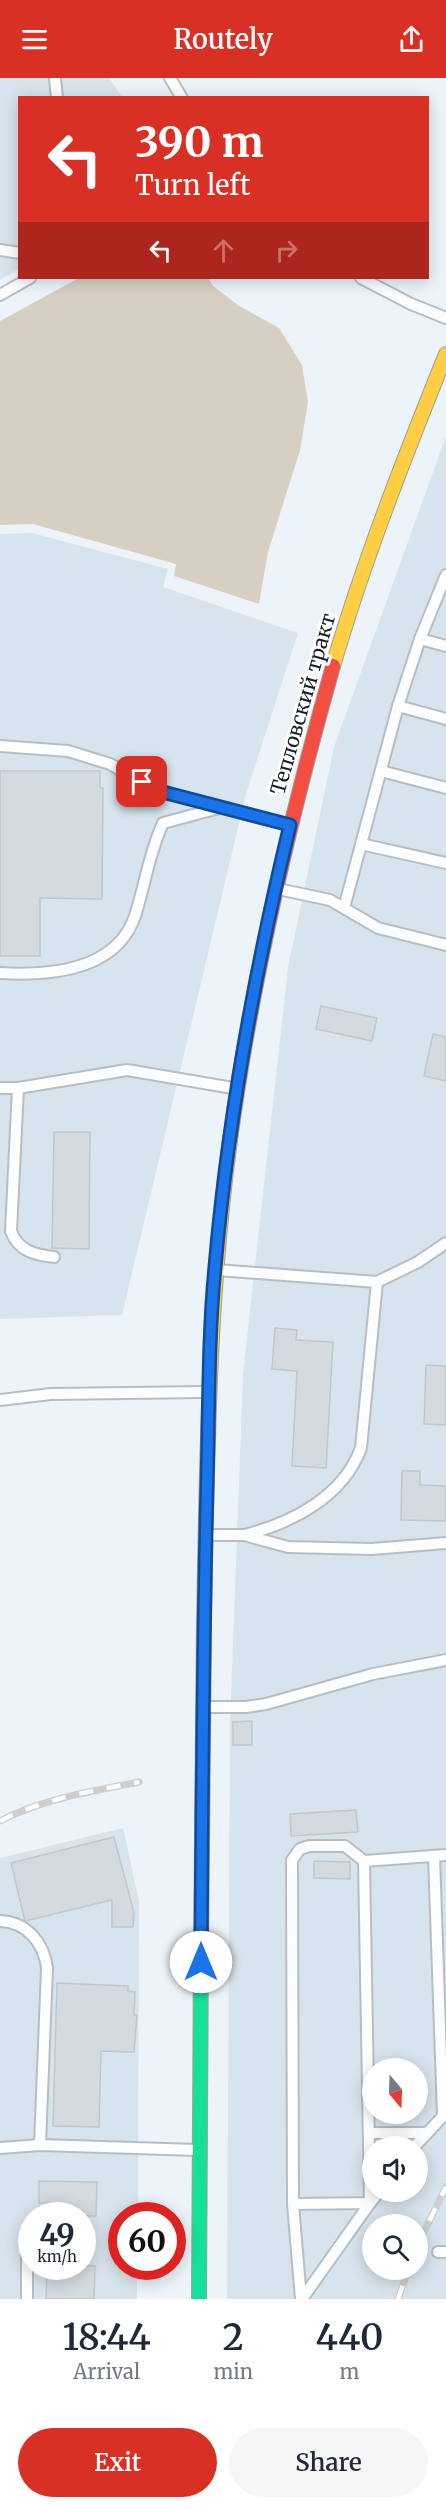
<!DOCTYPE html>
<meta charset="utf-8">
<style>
:root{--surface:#fff;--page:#f6f6f7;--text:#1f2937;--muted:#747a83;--accent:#d93025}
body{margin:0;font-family:Merriweather,serif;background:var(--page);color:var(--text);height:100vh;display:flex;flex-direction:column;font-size:22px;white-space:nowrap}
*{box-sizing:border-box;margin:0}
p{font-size:20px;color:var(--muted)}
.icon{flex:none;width:33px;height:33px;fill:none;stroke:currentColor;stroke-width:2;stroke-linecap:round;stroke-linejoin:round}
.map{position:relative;height:2221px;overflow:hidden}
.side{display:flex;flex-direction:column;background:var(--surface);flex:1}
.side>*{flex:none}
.top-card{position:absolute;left:18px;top:18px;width:411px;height:183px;border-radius:0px;box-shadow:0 3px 15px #0003;background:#d93025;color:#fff;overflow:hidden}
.needle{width:39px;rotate:161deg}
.controls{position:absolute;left:362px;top:1980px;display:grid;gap:12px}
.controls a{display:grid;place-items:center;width:66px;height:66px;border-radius:50%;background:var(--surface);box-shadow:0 3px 15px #0003;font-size:30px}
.speed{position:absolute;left:18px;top:2124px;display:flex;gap:12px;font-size:30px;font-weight:700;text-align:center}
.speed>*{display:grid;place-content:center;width:78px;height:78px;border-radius:50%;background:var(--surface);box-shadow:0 3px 15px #0003;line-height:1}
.speed small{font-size:15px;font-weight:400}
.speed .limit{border:9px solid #d22;background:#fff;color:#111}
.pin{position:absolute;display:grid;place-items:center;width:51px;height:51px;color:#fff;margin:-26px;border-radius:12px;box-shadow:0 3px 9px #0006}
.me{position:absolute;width:66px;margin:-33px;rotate:0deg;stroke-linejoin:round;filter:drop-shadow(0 0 4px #0008)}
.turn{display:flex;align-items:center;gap:21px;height:126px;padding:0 18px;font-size:27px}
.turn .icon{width:78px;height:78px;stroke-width:2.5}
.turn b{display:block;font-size:42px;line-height:51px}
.lanes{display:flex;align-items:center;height:57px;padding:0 18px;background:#0003;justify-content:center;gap:30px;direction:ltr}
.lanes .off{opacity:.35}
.eta{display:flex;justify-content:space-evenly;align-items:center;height:102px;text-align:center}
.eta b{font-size:36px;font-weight:600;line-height:42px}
.primary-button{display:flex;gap:12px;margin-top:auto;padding:12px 18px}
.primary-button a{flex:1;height:69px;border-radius:36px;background:var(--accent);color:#fff;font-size:24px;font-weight:600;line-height:69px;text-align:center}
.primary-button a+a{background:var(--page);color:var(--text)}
header{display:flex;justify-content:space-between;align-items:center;height:78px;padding:0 18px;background:var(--accent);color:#fff;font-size:27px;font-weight:600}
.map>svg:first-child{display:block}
</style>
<header><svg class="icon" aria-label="menu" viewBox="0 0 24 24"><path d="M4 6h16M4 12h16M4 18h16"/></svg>Routely<svg class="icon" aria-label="share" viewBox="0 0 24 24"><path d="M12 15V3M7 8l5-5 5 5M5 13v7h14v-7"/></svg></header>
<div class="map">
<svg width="446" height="2221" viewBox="0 0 446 2221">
<rect width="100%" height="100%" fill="#edf4f9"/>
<g fill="#d8e4ed" fill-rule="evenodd">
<path d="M0,0h109l13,19 -102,1 -1,171 -19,11z"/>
<path d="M446,358v1863h-219l3,-577 13,-348 45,-407 46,-220zM372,1990h45v46h-45zM372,2068h45v46h-45zM372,2146h45v46h-45z"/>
<path d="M32,455l136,36 -5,18 135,46 -52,161 -124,521 -122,4v-785z"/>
<path d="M123,1750l16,73 -1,314 -16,1v50l15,1v32h-137v-441zM32,2138h50v50h-50z"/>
</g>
<path fill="#d8cfc3" d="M79,200h129l5,8 26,20 40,22 23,37 6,37 -8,48 -32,102 -9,52 -85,-28 2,-12 -143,-40 -33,1v-204z"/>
<g fill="#d4dbe0" stroke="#c0c7cc" stroke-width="1.5">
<path d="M0,693h100v17h3l-1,111 -62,-1v58h-40z"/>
<path d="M321,928l56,12 -5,23 -56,-12z"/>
<path d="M433,956l13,3v44l-22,-5z"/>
<path d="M54,1054h36l-1,117 -37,-1z"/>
<path d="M275,1250l22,2 -1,10 37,2 -7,126 -34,-2 5,-95 -25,-2z"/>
<path d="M426,1287l20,1v59l-22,-1z"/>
<path d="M402,1393h18v14l26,1v35l-45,-1z"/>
<path d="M252,1643v24h-19v-23z"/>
<path d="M356,1732l2,22 -67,4 -1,-22z"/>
<path d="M114,1759l20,76 -1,14h-21v-27l-87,21 -14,-58z"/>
<path d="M314,1783l36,1v17l-36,-1z"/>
<path d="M57,1905l71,3v5l7,1 -1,23h3l-3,37 -33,-1 -2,76 -46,-1z"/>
<path d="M39,2103l58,1 -1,34h-48l1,-13h-10z"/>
<path d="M47,2188h48l-1,33h-48z"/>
</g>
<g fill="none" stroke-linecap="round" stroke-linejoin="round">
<g stroke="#b7bec3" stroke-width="14">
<g id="lane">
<path d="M55,0l2,20"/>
<path d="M170,0l12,20"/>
<path d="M0,172l20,3"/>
<path d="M361,200l50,26 35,14"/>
<path d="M0,217l30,-17"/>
<path d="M420,561l26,7"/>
<path d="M398,628l48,13"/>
<path d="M0,668l68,5 42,13 49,27 127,33"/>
<path d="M381,693l65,17"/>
<path d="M361,766l85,19"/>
<path d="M278,811l52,11 48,28 68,17"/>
<path d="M344,830l54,-202 22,-67 26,-64"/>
<path d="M0,895c50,3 116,-2 135,-57 10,-31 14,-63 28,-93l56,-15"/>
<path d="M0,1010h18l109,-18 106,18"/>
<path d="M18,1010l-7,143c7,20 24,24 43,26"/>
<path d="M217,1192l160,12 -16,166c-18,49 -69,75 -117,87"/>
<path d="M377,1204l41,-20 28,-19"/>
<path d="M0,1322l51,-6 154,-2"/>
<path d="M208,1457h36l44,12 84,2 74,-6"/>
<path d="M206,1629h40l20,-3 107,-30 73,-14"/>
<path d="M434,1778l9,260"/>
<path d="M0,1843c27,1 44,22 47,47l-7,177"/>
<path d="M369,2055h58"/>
<path d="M415,2068l31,-33"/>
<path d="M0,2070l40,-3 157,5"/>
<path d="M293,2126l77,-1 9,-11"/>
<path d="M438,2174h8"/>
<path d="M27,2221v-69"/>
<path d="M301,2221l-8,-95 -1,-344 8,-11 9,-3h36l19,15"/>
<path d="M302,2221l68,-96 -6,-342 82,-6"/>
</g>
</g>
<g stroke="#a19e98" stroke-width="16">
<path id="fast" d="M199,2221l2,-351"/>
</g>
<g stroke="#a19e98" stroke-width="16">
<g id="slow">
<path d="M333,588c31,-106 72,-210 113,-312"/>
<path d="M204,1546c3,-162 4,-323 26,-484"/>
</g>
</g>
<g stroke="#a19e98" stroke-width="16">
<g id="jam">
<path d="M230,1062c22,-161 59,-318 103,-474"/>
<path d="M201,1870l3,-324"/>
</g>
</g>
<use href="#lane" stroke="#fcfdfe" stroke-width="10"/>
<use href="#fast" stroke="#16e098" stroke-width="14"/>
<use href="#slow" stroke="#ffcf43" stroke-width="14"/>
<use href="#jam" stroke="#f24e42" stroke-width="14"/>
<g stroke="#cccecf" stroke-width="7">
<g id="rail">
<path d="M0,1743c43,-22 91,-30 139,-39"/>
<path d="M417,2168l29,-59"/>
<path d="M398,2221l10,-29"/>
</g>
</g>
<use href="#rail" stroke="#fff" stroke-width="4.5" stroke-dasharray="14" stroke-linecap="butt"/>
</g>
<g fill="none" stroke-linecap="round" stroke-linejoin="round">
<g stroke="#114b97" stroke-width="15">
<path id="route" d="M142,704l17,9 131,34c-35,145 -62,293 -75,442 -7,72 -6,145 -8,218 -4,159 -5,318 -6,477"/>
</g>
<use href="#route" stroke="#1a73e8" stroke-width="10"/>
</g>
<g text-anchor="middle" stroke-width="6" stroke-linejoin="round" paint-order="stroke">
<g font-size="20" fill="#171f24" stroke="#fff">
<text transform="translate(303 626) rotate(-74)" y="7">Тепловский тракт</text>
</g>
</g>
</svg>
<div class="controls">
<a><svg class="needle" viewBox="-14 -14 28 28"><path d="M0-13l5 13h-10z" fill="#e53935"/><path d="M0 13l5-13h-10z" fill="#747a83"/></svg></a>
<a><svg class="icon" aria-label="sound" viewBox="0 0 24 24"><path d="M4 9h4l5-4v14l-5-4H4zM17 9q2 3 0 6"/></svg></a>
<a><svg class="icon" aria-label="search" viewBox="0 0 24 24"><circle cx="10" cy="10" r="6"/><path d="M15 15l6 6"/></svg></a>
</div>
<div class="speed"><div>49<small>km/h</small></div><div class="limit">60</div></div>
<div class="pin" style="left:142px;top:704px;background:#d93025"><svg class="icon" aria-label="arrive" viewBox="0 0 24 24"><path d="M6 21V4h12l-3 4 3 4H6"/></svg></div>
<svg class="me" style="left:201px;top:1884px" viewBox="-20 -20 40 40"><circle r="19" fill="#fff"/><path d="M0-13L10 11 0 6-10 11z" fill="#1a73e8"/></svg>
<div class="top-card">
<div class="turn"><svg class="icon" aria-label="left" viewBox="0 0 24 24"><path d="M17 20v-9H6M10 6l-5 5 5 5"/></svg><div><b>390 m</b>Turn left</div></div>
<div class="lanes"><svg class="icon" aria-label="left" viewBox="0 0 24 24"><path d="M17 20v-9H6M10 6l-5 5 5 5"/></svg><svg class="icon off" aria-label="ahead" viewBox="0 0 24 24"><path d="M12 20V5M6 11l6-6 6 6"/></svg><svg class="icon off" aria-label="right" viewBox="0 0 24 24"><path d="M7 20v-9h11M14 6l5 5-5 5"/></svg></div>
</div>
</div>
<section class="side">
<div class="eta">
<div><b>18:44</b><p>Arrival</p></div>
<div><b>2</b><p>min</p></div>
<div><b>440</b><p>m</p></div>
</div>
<div class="primary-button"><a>Exit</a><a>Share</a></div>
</section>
